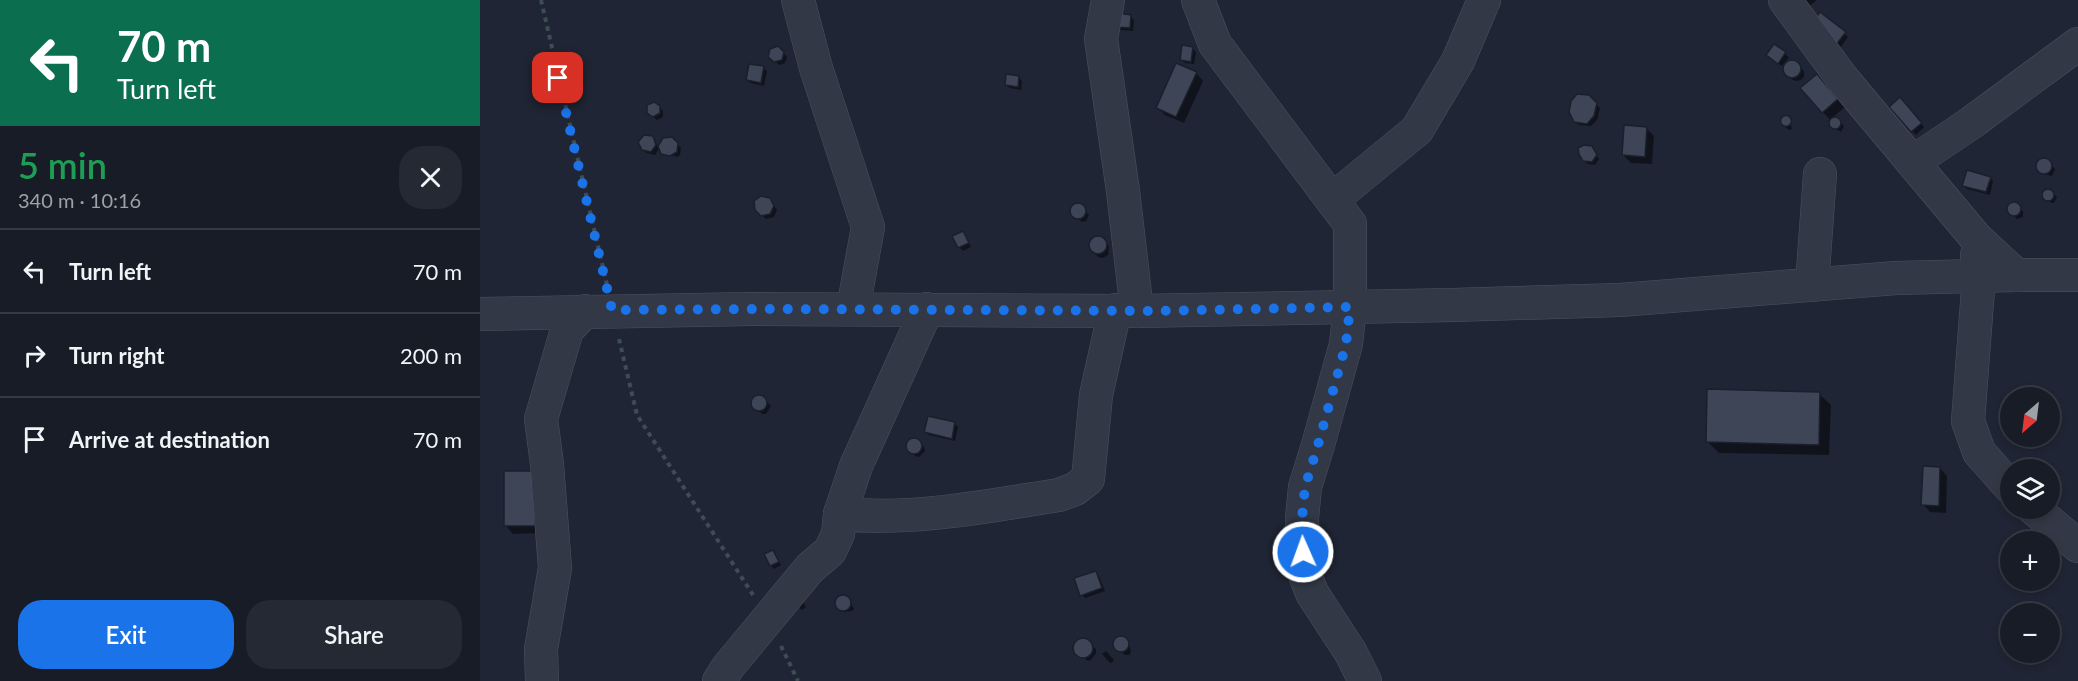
<!DOCTYPE html>
<meta charset="utf-8">
<style>
:root{--surface:#171c27;--page:#242933;--text:#f1f3f6;--muted:#9ea1a7;--line:#363a44;--accent:#1a73e8}
body{margin:0;font-family:Lato,sans-serif;background:var(--page);color:var(--text);height:100vh;display:flex;flex-direction:column;font-size:22px;white-space:nowrap}
*{box-sizing:border-box;margin:0}
p{font-size:20px;color:var(--muted)}
.icon{flex:none;width:33px;height:33px;fill:none;stroke:currentColor;stroke-width:2;stroke-linecap:round;stroke-linejoin:round}
.map{position:relative;flex:1;overflow:hidden}
.side{display:flex;flex-direction:column;background:var(--surface);width:480px}
.side>*{flex:none}
.top-card{background:#0b6e4f;color:#fff;overflow:hidden}
.needle{width:39px;rotate:208deg}
.buttons{position:absolute;left:1520px;top:387px;display:grid;gap:12px}
.buttons a{display:grid;place-items:center;width:60px;height:60px;border-radius:50%;background:var(--surface);box-shadow:0 3px 9px #0003,0 0 0 2px var(--line);font-size:30px}
.pin{position:absolute;display:grid;place-items:center;width:51px;height:51px;color:#fff;margin:-26px;border-radius:12px;box-shadow:0 3px 9px #0006}
.me{position:absolute;width:66px;margin:-33px;rotate:358deg;stroke-linejoin:round;filter:drop-shadow(0 0 4px #0008)}
.turn{display:flex;align-items:center;gap:21px;height:126px;padding:0 18px;font-size:27px}
.turn .icon{width:78px;height:78px;stroke-width:2.5}
.turn b{display:block;font-size:42px;line-height:51px}
.round{display:grid;place-items:center;flex:none;width:63px;height:63px;border-radius:24px;background:var(--page)}
.headline{display:flex;align-items:center;justify-content:space-between;height:102px;padding:0 18px}
h1{font-size:36px;font-weight:600;line-height:45px;color:#1e9e55}
.primary-button{display:flex;gap:12px;margin-top:auto;padding:12px 18px}
.primary-button a{flex:1;height:69px;border-radius:24px;background:var(--accent);color:#fff;font-size:24px;font-weight:600;line-height:69px;text-align:center}
.primary-button a+a{background:var(--page);color:var(--text)}
ul{padding:0;list-style:none}
li{display:flex;align-items:center;gap:18px;height:84px;padding:0 18px;border-top:2px solid var(--line)}
li div{flex:1}
li b{display:block;font-size:22px}
li em{font-style:normal}
main{display:flex;flex:1;min-height:0}
.map>svg:first-child{display:block}
</style>
<main>
<section class="side">
<div class="top-card">
<div class="turn"><svg class="icon" aria-label="left" viewBox="0 0 24 24"><path d="M17 20v-9H6M10 6l-5 5 5 5"/></svg><div><b>70 m</b>Turn left</div></div>
</div>
<div class="headline"><div><h1>5 min</h1><p>340 m · 10:16</p></div><a class="round"><svg class="icon" aria-label="close" viewBox="0 0 24 24"><path d="M6 6l12 12M18 6L6 18"/></svg></a></div>
<ul>
<li><svg class="icon" aria-label="left" viewBox="0 0 24 24"><path d="M17 20v-9H6M10 6l-5 5 5 5"/></svg><div><b>Turn left</b></div><em>70 m</em></li>
<li><svg class="icon" aria-label="right" viewBox="0 0 24 24"><path d="M7 20v-9h11M14 6l5 5-5 5"/></svg><div><b>Turn right</b></div><em>200 m</em></li>
<li><svg class="icon" aria-label="arrive" viewBox="0 0 24 24"><path d="M6 21V4h12l-3 4 3 4H6"/></svg><div><b>Arrive at destination</b></div><em>70 m</em></li>
</ul>
<div class="primary-button"><a>Exit</a><a>Share</a></div>
</section>
<div class="map">
<svg width="1598" height="681" viewBox="0 0 1598 681">
<rect width="100%" height="100%" fill="#1f2534"/>
<g fill="#0007">
<path d="M1311,0h26l-15,12z"/>
<path d="M1341,14l27,23 -8,11z"/>
<path d="M650,16l4,4 -1,11 -12,-1 -3,-3z"/>
<path d="M1294,46l15,11 -7,9 -11,-8z"/>
<path d="M298,48l9,9 -2,6 -6,2 -9,-9z"/>
<path d="M712,48l4,4 -2,12 -9,-1 -3,-3z"/>
<path d="M1313,61l5,2 6,9v5l-3,3 -5,1 -5,-2 -6,-9 1,-8z"/>
<path d="M283,68l4,3 -3,15 -13,-3 -4,-3z"/>
<path d="M716,73l7,8 -19,42 -19,-8 -7,-7z"/>
<path d="M539,77l3,4 -1,9 -11,-2 -4,-3z"/>
<path d="M1345,83l20,24 -13,11 6,1 6,7 -3,6 -8,-5 -2,-6 -8,-9z"/>
<path d="M1108,96l12,12 -3,12 -6,6 -12,-1 -4,-3z"/>
<path d="M1423,103l21,24 -8,8 -25,-28z"/>
<path d="M179,107l4,4v6l-6,3 -5,-4z"/>
<path d="M1306,117l3,1 3,11 -3,1 -7,-6 -1,-3z"/>
<path d="M1166,128l8,8 -2,28 -21,-1 -8,-8z"/>
<path d="M172,137l7,11 5,-8 7,-1 10,9 -1,7 -3,2 -14,-4 -3,-6 -5,8 -8,-2 -4,-3z"/>
<path d="M1111,147l8,12 -4,6 -7,-1 -4,-4z"/>
<path d="M1565,159l10,10 -3,7 -8,-2 -6,-7 3,-7z"/>
<path d="M1510,178l3,3 -3,14 -23,-6 -3,-4z"/>
<path d="M1566,190l4,1 7,6 -3,6h-3l-7,-7z"/>
<path d="M290,199l7,11 -3,7 -8,2 -10,-10z"/>
<path d="M1533,204l10,7v6l-6,2 -4,-4 -4,-6z"/>
<path d="M599,205l10,10 -3,6 -4,1 -10,-9 3,-7z"/>
<path d="M483,233l8,14 -8,4 -4,-4z"/>
<path d="M617,237l5,1 7,8 -1,9 -5,3 -5,-1 -7,-8 -1,-6z"/>
<path d="M1339,394l12,11 -2,50 -110,-2 -12,-12z"/>
<path d="M276,396h5l10,10 -5,8h-4l-8,-7 -1,-8z"/>
<path d="M475,424l3,3 -3,14 -26,-6 -4,-3z"/>
<path d="M432,439l12,8 1,4 -6,6 -4,-1 -7,-7 1,-8z"/>
<path d="M1460,468l7,8 -1,37 -16,-1 -7,-8z"/>
<path d="M55,473l7,60 -29,1 -7,-8z"/>
<path d="M293,552l8,13 -7,4 -3,-4z"/>
<path d="M616,573l3,3 6,15 -20,7 -3,-3z"/>
<path d="M363,596l7,5 4,8 -2,2 -8,1 -4,-3 -3,-8z"/>
<path d="M322,600l4,7 -4,3 -7,-5z"/>
<path d="M642,638l7,5 2,9 -2,3h-4l-11,-9 4,-7z"/>
<path d="M600,640h4l12,9v4l-5,7 -3,1 -13,-10v-4z"/>
<path d="M626,651l8,9 -1,2 -3,1 -8,-9z"/>
</g>
<g fill="#3d4557" stroke="#1a1f2b" stroke-width="1.5">
<path d="M1340,12l26,20 -11,14 -25,-21z"/>
<path d="M638,13l13,2 -1,13 -14,-1z"/>
<path d="M1294,44l12,8 -8,12 -12,-9z"/>
<path d="M702,45l11,2 -2,15 -11,-2z"/>
<path d="M298,46l6,6 -2,8 -8,2 -6,-5 2,-8z"/>
<circle cx="1312" cy="69" r="9"/>
<path d="M696,63l21,9 -21,45 -20,-9z"/>
<path d="M269,64l15,2 -3,17 -15,-3z"/>
<path d="M526,74l13,2 -1,11 -13,-2z"/>
<path d="M1337,74l21,25 -16,14 -22,-25z"/>
<path d="M1097,94l12,1 8,8 -3,13 -7,8 -13,-2 -5,-10 2,-11z"/>
<path d="M1420,97l22,26 -11,9 -22,-25z"/>
<path d="M174,102l6,4v7l-7,4 -6,-4v-8z"/>
<circle cx="1306" cy="121" r="5.5"/>
<circle cx="1355" cy="123" r="6"/>
<path d="M1144,125l23,2 -2,30 -23,-2z"/>
<path d="M164,135l9,1 3,9 -5,7 -9,-2 -4,-8z"/>
<path d="M192,137l6,6 -1,9 -7,4 -9,-2 -3,-8 5,-8z"/>
<path d="M1104,145l8,1 5,9 -5,7 -9,-1 -4,-7 -1,-6z"/>
<circle cx="1564" cy="166" r="8"/>
<path d="M1487,170l24,7 -5,15 -24,-6z"/>
<circle cx="1568" cy="195" r="6"/>
<path d="M281,196l9,2 4,8 -4,8 -9,2 -6,-6 -1,-9z"/>
<circle cx="1534" cy="209" r="7"/>
<circle cx="598" cy="211" r="8"/>
<path d="M483,231l6,12 -11,5 -6,-12z"/>
<circle cx="618" cy="245" r="9"/>
<path d="M1227,389l113,3 -1,53 -113,-3z"/>
<circle cx="279" cy="403" r="8"/>
<path d="M448,416l27,6 -3,17 -28,-7z"/>
<circle cx="434" cy="446" r="8"/>
<path d="M1443,466l17,1 -1,39 -18,-1z"/>
<rect x="24" y="471" width="31" height="55"/>
<path d="M293,550l6,12 -9,4 -6,-12z"/>
<path d="M616,571l6,17 -22,8 -6,-18z"/>
<circle cx="363" cy="603" r="8"/>
<circle cx="641" cy="644" r="8"/>
<circle cx="603" cy="648" r="10"/>
</g>
<g fill="none" stroke-linecap="round" stroke-linejoin="round">
<g stroke="#4d5260" stroke-width="34">
<g id="minor">
<path d="M318,0l18,68 52,159 -15,82"/>
<path d="M628,0l-7,39 22,152 14,120"/>
<path d="M718,0l17,44 135,180v83l-4,37 -28,101 -13,42 -3,31 1,34 2,23 7,18 39,60 14,28"/>
<path d="M1305,0l57,78 134,160 40,37"/>
<path d="M1433,162l58,-39 107,-79"/>
<path d="M852,200l85,-70 41,-69 26,-61"/>
<path d="M1497,255l2,21 -11,145 11,31 31,35"/>
<path d="M1332,285l8,-111"/>
<path d="M0,314l269,-5 388,2 316,-6 167,-5 276,-22 120,-3h62"/>
<path d="M1553,508l45,38"/>
<path d="M360,514c74,7 146,-8 219,-19l16,-6 13,-10 8,-84 19,-85"/>
<path d="M62,681l-1,-32 14,-81 -8,-104 -6,-45 26,-89 18,-19"/>
<path d="M239,681l9,-14 82,-99 20,-17 8,-17 2,-20 16,-48 71,-157"/>
</g>
</g>
<g stroke="#3e4d53" stroke-width="4" stroke-dasharray="4.5 4.5" stroke-linecap="butt">
<path d="M61,0l66,285"/>
<path d="M139,339l18,76 116,180"/>
<path d="M301,646l17,35"/>
</g>
<use href="#minor" stroke="#323845" stroke-width="33"/>
</g>
<g fill="none" stroke-linecap="round" stroke-linejoin="round">
<path stroke="#1a73e8" stroke-width="10" stroke-dasharray="0 18" d="M78,78l54,232 158,-1 385,2 195,-4 -4,37 -28,101 -13,42 -3,31 1,34"/>
</g>
</svg>
<div class="buttons">
<a><svg class="needle" viewBox="-14 -14 28 28"><path d="M0-13l5 13h-10z" fill="#e53935"/><path d="M0 13l5-13h-10z" fill="#9ea1a7"/></svg></a>
<a><svg class="icon" aria-label="layers" viewBox="0 0 24 24"><path d="M12 4l9 5-9 5-9-5zM3 14l9 5 9-5"/></svg></a>
<a>+</a>
<a>−</a>
</div>
<div class="pin" style="left:78px;top:78px;background:#d93025"><svg class="icon" aria-label="arrive" viewBox="0 0 24 24"><path d="M6 21V4h12l-3 4 3 4H6"/></svg></div>
<svg class="me" style="left:823px;top:552px" viewBox="-20 -20 40 40"><circle r="17" fill="#1a73e8" stroke="#fff" stroke-width="3"/><path d="M0-11L8 9 0 5-8 9z" fill="#fff"/></svg>
</div>
</main>
